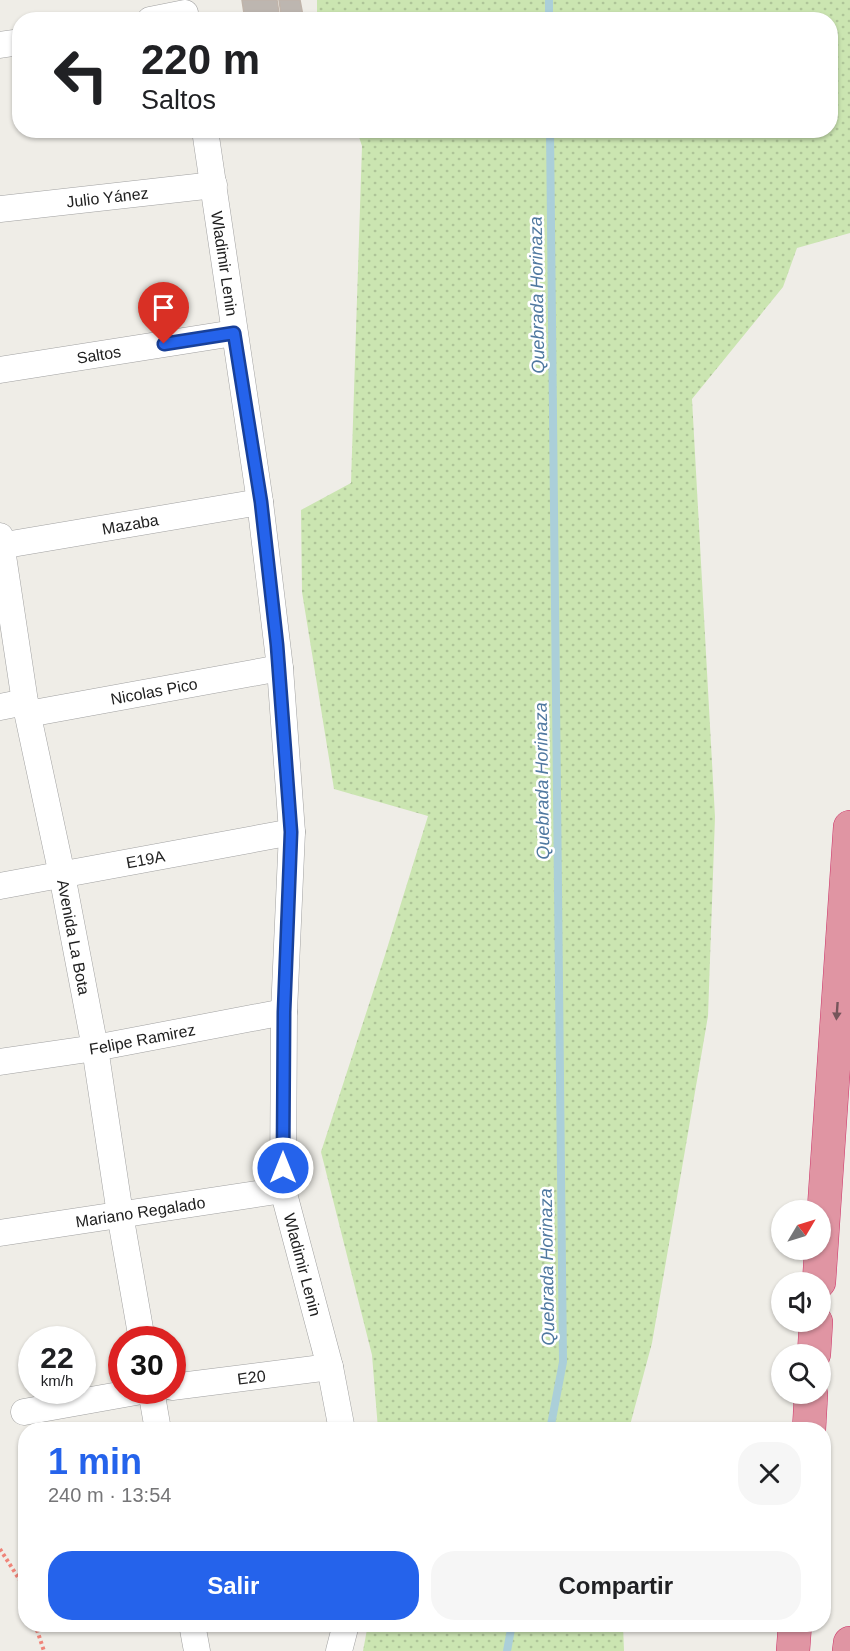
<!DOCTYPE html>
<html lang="es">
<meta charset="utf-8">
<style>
:root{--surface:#fff;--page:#f6f6f6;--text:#202124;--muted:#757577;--accent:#2563eb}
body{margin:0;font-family:Arial,sans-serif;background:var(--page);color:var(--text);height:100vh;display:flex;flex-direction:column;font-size:22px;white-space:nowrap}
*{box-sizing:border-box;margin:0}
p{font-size:20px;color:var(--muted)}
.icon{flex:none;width:33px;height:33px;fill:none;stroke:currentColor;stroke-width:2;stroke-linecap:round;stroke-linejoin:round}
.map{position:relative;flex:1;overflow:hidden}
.sheet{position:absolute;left:18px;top:1422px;width:813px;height:210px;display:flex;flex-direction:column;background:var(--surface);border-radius:24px;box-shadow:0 2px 4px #0004}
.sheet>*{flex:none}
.hud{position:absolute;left:12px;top:12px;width:826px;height:126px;border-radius:24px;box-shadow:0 2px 4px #0004;background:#fff;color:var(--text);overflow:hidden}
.needle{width:39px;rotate:52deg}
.controls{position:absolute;left:771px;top:1200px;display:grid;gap:12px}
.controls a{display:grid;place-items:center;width:60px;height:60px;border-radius:50%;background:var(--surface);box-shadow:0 2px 4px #0004;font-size:30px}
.speed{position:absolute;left:18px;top:1326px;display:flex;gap:12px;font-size:30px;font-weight:700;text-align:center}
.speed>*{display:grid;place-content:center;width:78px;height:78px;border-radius:50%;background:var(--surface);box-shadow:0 2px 4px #0004;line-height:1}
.speed small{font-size:15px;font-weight:400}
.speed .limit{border:9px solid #d22;background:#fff;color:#111}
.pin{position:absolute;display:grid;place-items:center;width:51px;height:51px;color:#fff;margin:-62px -26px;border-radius:50% 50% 50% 0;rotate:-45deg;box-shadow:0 0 6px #0007}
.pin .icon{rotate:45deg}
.me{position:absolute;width:66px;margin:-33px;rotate:0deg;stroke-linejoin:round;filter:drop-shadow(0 0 4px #0008)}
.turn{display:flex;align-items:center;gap:21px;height:126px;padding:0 30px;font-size:27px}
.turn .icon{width:78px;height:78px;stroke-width:2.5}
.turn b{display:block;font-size:42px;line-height:51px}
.round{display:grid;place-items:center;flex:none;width:63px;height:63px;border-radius:24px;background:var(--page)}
.summary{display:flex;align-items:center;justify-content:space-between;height:102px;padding:0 30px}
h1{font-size:36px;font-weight:800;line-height:45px;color:var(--accent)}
.button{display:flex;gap:12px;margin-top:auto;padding:12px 30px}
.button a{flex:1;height:69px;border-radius:24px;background:var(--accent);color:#fff;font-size:24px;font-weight:800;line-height:69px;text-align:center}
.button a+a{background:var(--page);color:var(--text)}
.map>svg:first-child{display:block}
</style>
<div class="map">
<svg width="850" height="1651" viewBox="0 0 850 1651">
<defs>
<pattern id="grass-dots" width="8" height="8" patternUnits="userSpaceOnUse" patternTransform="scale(1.5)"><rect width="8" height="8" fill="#cbe5b1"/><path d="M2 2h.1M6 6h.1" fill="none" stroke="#aec498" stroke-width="1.8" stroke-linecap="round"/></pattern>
</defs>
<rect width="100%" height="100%" fill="#efede7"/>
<g fill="url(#grass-dots)">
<path d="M317,0h533v233l-53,15 -14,39 -91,112 23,418 -7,199 -56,327 -23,86h-251l-6,-74 -51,-203 64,-197 43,-139 -94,-27 -32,-197 -1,-82 50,-27 11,-337 -5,-15 474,-1v-110h-514z"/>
<path d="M368,1624l255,1 1,26h-261z"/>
</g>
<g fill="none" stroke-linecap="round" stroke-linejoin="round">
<g stroke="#abcfd9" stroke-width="8">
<path d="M549,0v20"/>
<path d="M550,1430l13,-68 -13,-1232"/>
<path d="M507,1651l5,-27"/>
</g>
</g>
<g fill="#bdb6b0" stroke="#c0b4aa" stroke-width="1.5">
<path d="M242,0h35l3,20h-35z"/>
<path d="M279,0h21l3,16 -21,4z"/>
</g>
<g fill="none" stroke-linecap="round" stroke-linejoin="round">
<g stroke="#a1a1a1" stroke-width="27">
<g id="minor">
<path d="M150,20l35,-7"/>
<path d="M0,45l20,-3"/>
<path id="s1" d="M205,130l55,372 20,166 12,164 -8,180 -1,178 47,177 12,63"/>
<path id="s2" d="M0,209l214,-24"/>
<path id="s3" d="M0,370l234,-37"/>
<path id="s4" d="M0,536l25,166 37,173 33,173 25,166 22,126"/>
<path id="s5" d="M0,546l260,-44"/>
<path d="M0,707l25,-5"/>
<path id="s6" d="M28,714l252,-46"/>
<path id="s7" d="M0,886l292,-54"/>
<path id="s8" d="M0,1062l95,-14 189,-36"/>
<path id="s9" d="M0,1233l283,-43"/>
<path id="s10" d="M172,1387l158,-20"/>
<path d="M151,1390l7,40"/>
<path d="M24,1412l123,-22"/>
<path d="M192,1624l5,27"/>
<path d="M339,1651l7,-27"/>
</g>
</g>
<g stroke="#cd3469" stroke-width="34">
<g id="highway">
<path d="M819,1282l31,-455"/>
<path d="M814,1354l2,-32"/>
<path d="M809,1430l2,-36"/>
<path d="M793,1651l2,-27"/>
<path d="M849,1651l1,-8"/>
</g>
</g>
<g stroke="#ef8479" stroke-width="4" stroke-dasharray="3 3" stroke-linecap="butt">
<path d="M0,1549l21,33 5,13"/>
<path d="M35,1624l9,27"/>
</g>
<use href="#minor" stroke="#fff" stroke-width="26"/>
<use href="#highway" stroke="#e095a3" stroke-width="33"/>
</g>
<defs><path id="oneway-solid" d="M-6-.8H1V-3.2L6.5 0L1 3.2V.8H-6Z" transform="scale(1.5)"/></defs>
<use fill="#76555b" href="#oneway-solid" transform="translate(837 1011) rotate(94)"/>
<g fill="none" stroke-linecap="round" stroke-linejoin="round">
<g stroke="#184099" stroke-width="15">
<path id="route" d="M164,344l70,-11 27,169 16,143 14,187 -7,180 -1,156"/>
</g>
<use href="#route" stroke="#2563eb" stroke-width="10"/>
</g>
<g text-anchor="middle" stroke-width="5" stroke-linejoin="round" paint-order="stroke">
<g font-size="16" fill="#202020" stroke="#fff">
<text dy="6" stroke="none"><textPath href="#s2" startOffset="108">Julio Yánez</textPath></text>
<text dy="6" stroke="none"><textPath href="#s1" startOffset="135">Wladimir Lenin</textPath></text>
<text dy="6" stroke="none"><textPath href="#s3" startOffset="100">Saltos</textPath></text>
<text dy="6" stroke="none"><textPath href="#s5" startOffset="132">Mazaba</textPath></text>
<text dy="6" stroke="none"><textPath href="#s6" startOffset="128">Nicolas Pico</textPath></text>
<text dy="6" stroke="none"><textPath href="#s7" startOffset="148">E19A</textPath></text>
<text dy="6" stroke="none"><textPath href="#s4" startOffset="408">Avenida La Bota</textPath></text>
<text dy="6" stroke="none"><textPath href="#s8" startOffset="144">Felipe Ramirez</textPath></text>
<text dy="6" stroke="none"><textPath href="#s9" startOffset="142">Mariano Regalado</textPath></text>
<text dy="6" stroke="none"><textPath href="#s1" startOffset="1143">Wladimir Lenin</textPath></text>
<text dy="6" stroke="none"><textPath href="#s10" startOffset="80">E20</textPath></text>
</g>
<g font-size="18" font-style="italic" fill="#5079a0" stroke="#fff">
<text transform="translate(537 295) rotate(-91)" y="6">Quebrada Horinaza</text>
<text transform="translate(542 781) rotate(-91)" y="6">Quebrada Horinaza</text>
<text transform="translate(547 1267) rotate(-91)" y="6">Quebrada Horinaza</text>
</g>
</g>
</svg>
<div class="controls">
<a><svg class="needle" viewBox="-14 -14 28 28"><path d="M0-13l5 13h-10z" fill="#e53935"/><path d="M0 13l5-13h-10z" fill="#757577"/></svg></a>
<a><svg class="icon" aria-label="sound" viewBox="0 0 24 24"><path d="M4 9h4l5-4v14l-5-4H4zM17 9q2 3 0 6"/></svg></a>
<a><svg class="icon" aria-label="search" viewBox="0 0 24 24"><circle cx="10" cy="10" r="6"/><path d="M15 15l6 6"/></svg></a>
</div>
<div class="speed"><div>22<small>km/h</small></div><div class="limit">30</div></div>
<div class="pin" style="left:164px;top:344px;background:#d93025"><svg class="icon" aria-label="arrive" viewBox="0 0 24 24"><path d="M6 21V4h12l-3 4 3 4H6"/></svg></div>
<svg class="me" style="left:283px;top:1168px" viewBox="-20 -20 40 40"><circle r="17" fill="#2563eb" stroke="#fff" stroke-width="3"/><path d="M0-11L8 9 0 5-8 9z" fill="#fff"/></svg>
<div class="hud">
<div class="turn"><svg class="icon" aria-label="left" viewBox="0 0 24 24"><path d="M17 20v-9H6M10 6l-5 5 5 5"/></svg><div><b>220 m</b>Saltos</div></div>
</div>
<section class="sheet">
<div class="summary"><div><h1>1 min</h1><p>240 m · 13:54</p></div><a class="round"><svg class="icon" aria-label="close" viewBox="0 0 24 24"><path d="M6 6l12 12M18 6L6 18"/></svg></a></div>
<div class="button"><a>Salir</a><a>Compartir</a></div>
</section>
</div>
